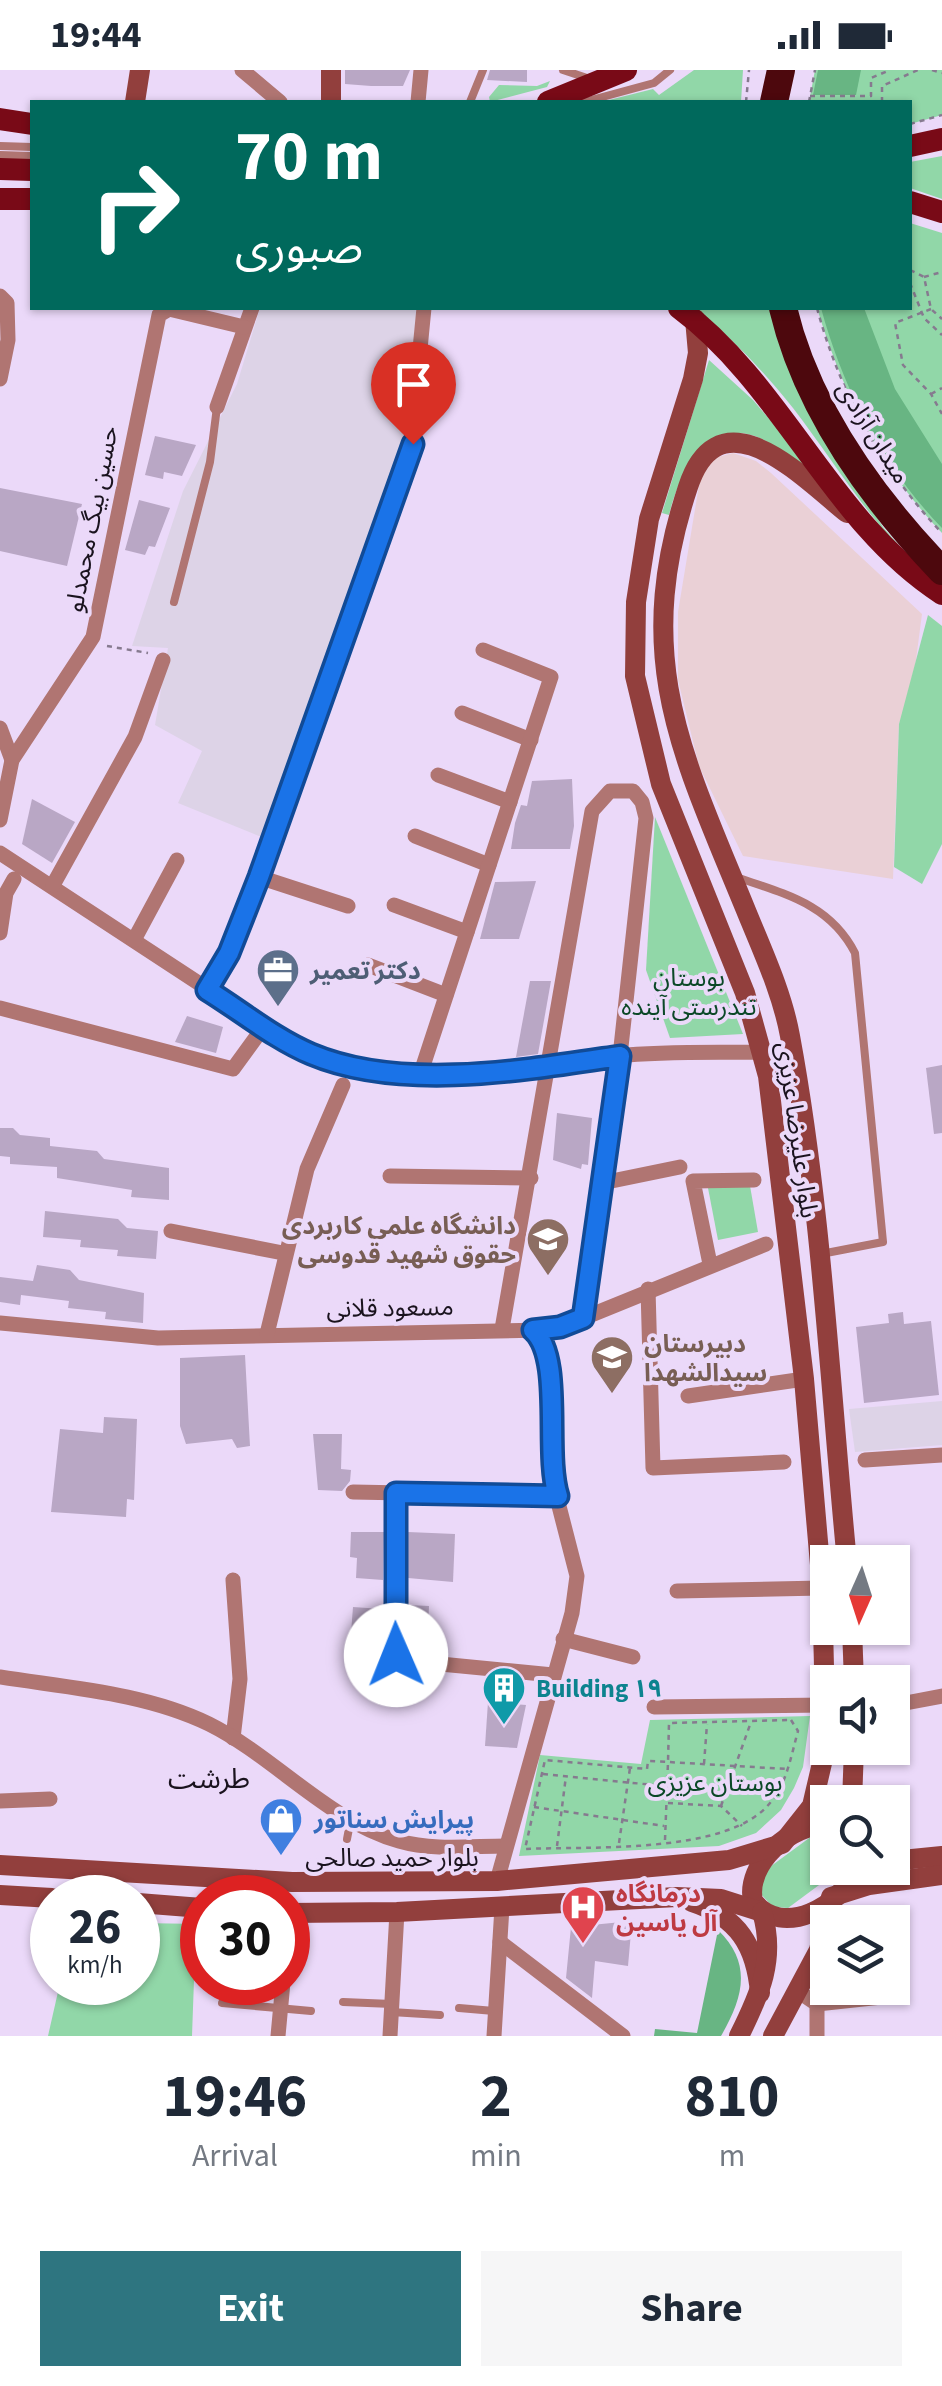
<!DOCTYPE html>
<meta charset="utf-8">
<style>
:root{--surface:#fff;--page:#f6f6f7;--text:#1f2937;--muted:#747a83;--accent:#2e7580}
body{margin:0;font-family:"Source Sans 3","Noto Sans Arabic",sans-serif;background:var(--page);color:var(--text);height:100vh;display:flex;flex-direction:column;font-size:38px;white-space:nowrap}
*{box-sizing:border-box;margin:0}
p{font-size:32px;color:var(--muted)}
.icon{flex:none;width:55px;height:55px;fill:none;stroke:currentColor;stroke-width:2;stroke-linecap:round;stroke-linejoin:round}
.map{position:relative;height:1966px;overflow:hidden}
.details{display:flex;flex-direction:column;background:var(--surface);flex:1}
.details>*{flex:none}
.hud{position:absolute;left:30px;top:30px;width:882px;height:210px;border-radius:0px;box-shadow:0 2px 8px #0004;background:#00695c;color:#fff;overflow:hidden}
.needle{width:65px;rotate:183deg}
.fabs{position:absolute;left:810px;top:1475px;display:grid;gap:20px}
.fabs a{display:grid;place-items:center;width:100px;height:100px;border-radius:0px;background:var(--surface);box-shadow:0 2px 8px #0004;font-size:50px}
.speed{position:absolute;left:30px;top:1805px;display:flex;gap:20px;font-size:50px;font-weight:700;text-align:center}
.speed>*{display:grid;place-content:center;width:130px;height:130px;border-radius:50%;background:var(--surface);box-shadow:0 2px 8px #0004;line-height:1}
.speed small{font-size:25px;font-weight:400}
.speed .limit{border:15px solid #d22;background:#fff;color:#111}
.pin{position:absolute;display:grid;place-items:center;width:85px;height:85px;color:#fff;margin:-102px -42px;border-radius:50% 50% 50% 0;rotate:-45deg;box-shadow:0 0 10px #0007}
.pin .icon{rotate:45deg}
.me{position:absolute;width:110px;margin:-55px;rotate:359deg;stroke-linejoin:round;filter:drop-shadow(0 0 8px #0008)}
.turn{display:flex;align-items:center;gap:35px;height:210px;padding:0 40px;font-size:45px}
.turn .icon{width:130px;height:130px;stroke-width:2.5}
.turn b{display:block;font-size:70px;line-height:85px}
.eta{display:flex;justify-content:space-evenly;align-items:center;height:170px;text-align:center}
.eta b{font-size:60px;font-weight:700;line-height:70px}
.button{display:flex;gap:20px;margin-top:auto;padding:20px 40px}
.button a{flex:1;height:115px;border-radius:0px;background:var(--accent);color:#fff;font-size:40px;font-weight:700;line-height:115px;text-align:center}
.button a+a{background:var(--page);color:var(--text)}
.status{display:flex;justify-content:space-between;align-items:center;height:70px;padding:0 50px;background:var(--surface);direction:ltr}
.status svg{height:28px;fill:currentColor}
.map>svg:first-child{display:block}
</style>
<div class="status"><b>19:44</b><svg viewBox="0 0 49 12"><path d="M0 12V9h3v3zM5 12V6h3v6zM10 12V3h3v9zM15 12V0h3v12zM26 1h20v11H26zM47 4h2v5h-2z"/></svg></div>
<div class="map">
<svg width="942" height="1966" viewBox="0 0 942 1966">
<rect width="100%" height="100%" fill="#ebd9f9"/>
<g fill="#ddd3e7">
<path d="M260,238h157l-16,163 -85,214 -52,153 -86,-35 24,-52 -47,-26 13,-77 -36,-2 51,-155 54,-107z"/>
<path d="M942,1331v44l-87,7 -6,-43z"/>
</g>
<path fill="#ead0d6" d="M733,383l23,8 15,12 151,141 -10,76 -13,34 -6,155 -150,-23 -44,-90 -21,-86v-68l23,-139 13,-15z"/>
<g fill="#91d7a8">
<path d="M694,0h49l-2,32h-140l52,-13 6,6z"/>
<path d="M815,0h127v45l-32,9v-22h-101z"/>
<path d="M550,11l-3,6 -57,15 -1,-5 10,-12 38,1z"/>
<path d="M942,86v43l-32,-11v-26z"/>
<path d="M910,153l32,10v300c-61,-64 -100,-141 -125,-225h93z"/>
<path d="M696,238h74l32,89 81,130 34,39c-53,-52 -81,-102 -124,-158 -29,-37 -62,-70 -97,-100z"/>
<path d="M709,290l44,40 88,103c-24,-20 -51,-51 -79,-64 -54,-25 -83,35 -93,76l-7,-2z"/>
<path d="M928,545l14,11v218l-20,40 -28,-17 5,-143z"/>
<path d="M655,747l88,217 -73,4 -24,-68z"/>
<path d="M749,1110l9,52 -40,8 -10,-52z"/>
<path d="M810,1646l-7,51 -9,21 -13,22 -25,23 -37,13 -200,10 21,-101 101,9 9,-44z"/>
<path d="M816,1763l11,2 1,33h14l-54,40 -15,-1 -14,-15 4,-20z"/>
<path d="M138,1853l64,1v28h-7l-3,84h-144l12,-53 78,-1z"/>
</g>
<g fill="#68b583">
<path d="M818,0h43l-5,25h-43z"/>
<path d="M821,238h43l31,81 47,75v64c-59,-61 -99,-139 -121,-220z"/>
<path d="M718,1860c35,34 25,68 3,106h-67l1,-7 42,4z"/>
</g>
<g fill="#b9a7c5">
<path d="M345,0h65l-7,16h-32l-26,-2z"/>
<path d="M490,0h37v12l-40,-2z"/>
<path d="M155,366l41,9 -14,31 -18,-4 -1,7 -18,-4z"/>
<path d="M0,418l82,16 -15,62 -67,-15z"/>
<path d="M139,430l31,8 -15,39 -6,-1 -4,9 -20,-5z"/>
<path d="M572,709l2,47 -4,23h-59l4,-26 6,-18 6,1 5,-25z"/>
<path d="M32,729l43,23 -23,41 -30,-19z"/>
<path d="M536,811l-17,58h-39l15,-57z"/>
<path d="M530,911h21l-13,73 -22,3z"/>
<path d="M187,946l36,11 -7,26 -41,-11z"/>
<path d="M942,995v68l-8,1 -8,-66z"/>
<path d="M557,1043l35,5 -4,47 -6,-1 -1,5 -28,-9z"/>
<path d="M0,1058h13l7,7 30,3v8l47,5 7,8 65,9v32l-38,-3 1,-7 -75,-12v-11l-47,-3v-7l-10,-1z"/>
<path d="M45,1141l73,8 9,9 31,3 -2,28 -39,-3 1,-6 -38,-3 1,-7 -38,-3z"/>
<path d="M37,1195l33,5 9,10 65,13 -1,30 -38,-4 1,-7 -38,-4 1,-7 -48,-6 -1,10 -20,-3v-25l33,4z"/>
<path d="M903,1242l1,12 27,-3 8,74 -75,8 -8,-76 33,-4 -1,-9z"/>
<path d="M245,1285l5,91 -13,2 -5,-9 -46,5 -6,-18v-68z"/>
<path d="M104,1347l33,2 -3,81 -7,-1 -1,18 -75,-5 9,-83 43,4z"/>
<path d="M313,1364h29l-1,35 10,1 -1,11 -8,10 -24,-1z"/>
<path d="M351,1462h33l-1,48 -27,-2 1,-20 -7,-1z"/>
<path d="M408,1462l47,2 -2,48 -45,-4z"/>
<path d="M408,1535l21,1 -2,45 -19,-1z"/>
<path d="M353,1537l29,2 -1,54 -32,-4z"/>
<path d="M488,1632l38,3 -9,43 -32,-2z"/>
<path d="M632,1851l-4,45 -33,-5 -3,37 -26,-20 5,-51z"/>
</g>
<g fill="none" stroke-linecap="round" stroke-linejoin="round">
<g stroke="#867a8f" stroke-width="2.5" stroke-dasharray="5 5" stroke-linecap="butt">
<path d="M932,0l10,3"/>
<path d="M810,26h61v-18l19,-8"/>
<path d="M746,32l3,-32"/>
<path d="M809,32l6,-32"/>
<path d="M882,32v-16l36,-16"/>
<path d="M910,54l32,-9"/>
<path d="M910,200l14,7 7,32 11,10"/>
<path d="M924,207l18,-5"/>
<path d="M910,213l14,35 18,17"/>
<path d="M817,238c22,83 65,162 125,225"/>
<path d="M931,239l-36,14 8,42 28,29 11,20"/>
<path d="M931,324l11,-6"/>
<path d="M107,576l41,7"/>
<path d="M791,1650l7,11c-7,25 -11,52 -28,72 -42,52 -180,43 -245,46l20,-89 102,9 1,-8 20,1 1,-39z"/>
<path d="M704,1694l3,-40"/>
<path d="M543,1704l121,12"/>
<path d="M668,1733l53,3 21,20"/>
<path d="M721,1736l30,-84"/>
<path d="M534,1737l130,19"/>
<path d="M665,1770l3,-78 119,7"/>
<path d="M619,1773l11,-75"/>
<path d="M557,1776l9,-70"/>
</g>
<g stroke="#b07572" stroke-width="8">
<path d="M563,0l24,8"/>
<path d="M470,32l13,-32"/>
<path d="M584,32l70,-19 16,-13"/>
<path d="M0,76l32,1"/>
<path d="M0,85l32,1"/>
<path d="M174,532l36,-140 7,-55"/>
<path d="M736,807c49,17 94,27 119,76l28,289 -62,12"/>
<path d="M347,1769l4,-21"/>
<path d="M343,1932l49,2"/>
<path d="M222,1933l89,8"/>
<path d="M459,1938l35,3"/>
<path d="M391,1942l49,3"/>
</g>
<g stroke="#b07572" stroke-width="15">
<path d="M242,0l38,32"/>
<path d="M418,32l3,-32"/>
<path d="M0,226l7,7 1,37 -8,39"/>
<path d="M217,337l35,-99"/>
<path d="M462,643l69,27"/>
<path d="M0,658l12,32"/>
<path d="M438,705l72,27"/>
<path d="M0,750l12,-60 81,-123 66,-322 10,-6 75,18"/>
<path d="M415,766l74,29"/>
<path d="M0,783l293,192c102,50 218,22 325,11 48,-5 98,-3 146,-4"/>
<path d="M259,807l89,29"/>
<path d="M53,815l82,-148 28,-77"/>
<path d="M394,835l73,27"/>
<path d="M0,863l6,-40 8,-14"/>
<path d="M134,870l43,-80"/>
<path d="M368,895l78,30"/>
<path d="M207,920l22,-37 30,-76 150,-415 15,-154"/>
<path d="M0,938l233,61 32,-44"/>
<path d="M421,1002l130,-395 -68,-27"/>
<path d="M390,1106l141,2"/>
<path d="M602,1113l78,-16"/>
<path d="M171,1161l112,22"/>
<path d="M710,1194l-17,-83 61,-1"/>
<path d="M648,1219l5,179 131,-6"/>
<path d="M0,1253l158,15 385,-8 26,-6 197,-80"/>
<path d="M502,1259l90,-518 18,-20h23l9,11 4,16 -26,238 -37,262"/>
<path d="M267,1264l40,-165 36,-84"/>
<path d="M688,1326l116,-17"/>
<path d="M865,1390l77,-5"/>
<path d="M353,1422l206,4"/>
<path d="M397,1423l-1,157 3,10 154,15"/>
<path d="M233,1510l7,99 -7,59"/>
<path d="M677,1521l145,-3"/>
<path d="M563,1569l70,18"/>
<path d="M0,1607c70,11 145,16 209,47 66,33 119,97 190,117 34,10 73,5 107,5"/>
<path d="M895,1635l47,-9"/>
<path d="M654,1637l173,-2"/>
<path d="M0,1731l50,-2"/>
<path d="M497,1811l75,-268 5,-37 -26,-101 -2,-119 -16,-25"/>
<path d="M500,1872l123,94"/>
<path d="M799,1922l18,12 83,-9"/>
<path d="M278,1966l5,-54"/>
<path d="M390,1966l7,-124"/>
<path d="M494,1966l8,-129"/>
<path d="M817,1966v-32"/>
</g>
<g stroke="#923f3d" stroke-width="20">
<path d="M135,32l5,-32"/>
<path d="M331,32v-32"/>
<path d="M847,443c-43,-34 -127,-124 -159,-26 -57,171 -6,267 57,421 17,42 37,84 45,128 32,173 40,352 57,526"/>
<path d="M852,1558l2,54"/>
<path d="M852,1732l2,-54"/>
<path d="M828,1755c-37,-2 -83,39 -75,76 29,39 90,4 104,-33"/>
<path d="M892,1791l50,-5"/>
<path d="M0,1795l292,17 205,-1 232,-21 53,-16 30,-38 14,-60 -4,-158 -18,-209 -36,-303 -23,-83 -84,-209 -26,-108 1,-74 13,-83 44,-140 5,-26 -3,-34"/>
<path d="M0,1825l52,3"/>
<path d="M692,1832c46,15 64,44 68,91"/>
<path d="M138,1833l64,5"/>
<path d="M288,1843l109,-1 280,-15 44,2 41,13"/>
<path d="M739,1966c21,-42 37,-77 23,-124"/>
<path d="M773,1966l46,-86 12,-53 38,-12 73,-10"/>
</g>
<g stroke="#790a17" stroke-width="22">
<path d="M548,32l78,-32"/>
<path d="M0,49l32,5"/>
<path d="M910,76l32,-7"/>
<path d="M0,99l32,1"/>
<path d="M0,129h32"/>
<path d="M910,132l32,10"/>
<path d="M679,238c105,78 153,215 263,286"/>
</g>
<g stroke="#4d080d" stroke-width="28">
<path d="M774,32l7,-32"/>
<path d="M783,238c24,101 88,189 159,263"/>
</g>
</g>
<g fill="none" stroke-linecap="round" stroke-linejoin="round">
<g stroke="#114b97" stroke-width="25">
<path id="route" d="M396,1585v-162l162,3c-14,-44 6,-138 -25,-166l27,-3 23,-9 37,-262c-94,14 -219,36 -309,-2 -36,-15 -70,-43 -104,-64l22,-37 30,-76 154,-433"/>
</g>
<use href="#route" stroke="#1a73e8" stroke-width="18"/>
</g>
<defs>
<g id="office-pin" transform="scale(2.25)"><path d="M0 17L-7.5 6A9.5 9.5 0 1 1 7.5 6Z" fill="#5c6f8a" stroke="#ebd9f9"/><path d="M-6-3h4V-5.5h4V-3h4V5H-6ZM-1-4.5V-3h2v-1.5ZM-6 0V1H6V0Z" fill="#fff"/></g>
<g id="university-pin" transform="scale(2.25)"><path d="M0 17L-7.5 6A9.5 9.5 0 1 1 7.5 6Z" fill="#8d6e63" stroke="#ebd9f9"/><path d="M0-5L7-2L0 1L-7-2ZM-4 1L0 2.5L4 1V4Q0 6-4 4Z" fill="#fff"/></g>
<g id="school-pin" transform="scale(2.25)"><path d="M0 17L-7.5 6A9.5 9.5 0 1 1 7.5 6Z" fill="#8d6e63" stroke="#ebd9f9"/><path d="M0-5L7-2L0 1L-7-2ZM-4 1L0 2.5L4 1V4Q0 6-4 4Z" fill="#fff"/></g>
<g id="building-pin" transform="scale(2.25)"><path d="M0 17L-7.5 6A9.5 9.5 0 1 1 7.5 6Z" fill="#0f9aa8" stroke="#ebd9f9"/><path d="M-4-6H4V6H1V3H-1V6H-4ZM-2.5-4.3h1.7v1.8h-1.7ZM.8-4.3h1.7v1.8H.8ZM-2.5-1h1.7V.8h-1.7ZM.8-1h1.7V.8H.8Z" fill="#fff"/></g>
<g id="shop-pin" transform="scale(2.25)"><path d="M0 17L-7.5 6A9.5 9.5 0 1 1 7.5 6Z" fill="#3f7fe0" stroke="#ebd9f9"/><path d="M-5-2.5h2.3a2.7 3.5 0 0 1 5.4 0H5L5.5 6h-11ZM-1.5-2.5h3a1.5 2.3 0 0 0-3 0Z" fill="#fff"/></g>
<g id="hospital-pin" transform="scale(2.25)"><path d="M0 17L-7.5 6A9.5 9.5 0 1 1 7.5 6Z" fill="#e0444e" stroke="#ebd9f9"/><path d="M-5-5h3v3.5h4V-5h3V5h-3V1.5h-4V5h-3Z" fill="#fff"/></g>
</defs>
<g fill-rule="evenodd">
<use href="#office-pin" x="278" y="900"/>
<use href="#university-pin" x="548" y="1169"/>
<use href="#school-pin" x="612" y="1287"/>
<use href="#building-pin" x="504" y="1618"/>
<use href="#shop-pin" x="281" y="1749"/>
<use href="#hospital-pin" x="583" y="1837"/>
</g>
<g text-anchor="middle" stroke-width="8" stroke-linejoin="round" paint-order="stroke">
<g font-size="25" fill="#1a131e" stroke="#ebd9f9">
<text transform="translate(874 362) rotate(58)" y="9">میدان آزادی</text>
<text transform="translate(91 449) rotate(-79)" y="9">حسین بیگ محمدلو</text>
<text transform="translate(798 1060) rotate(82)" y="9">بلوار علیرضا عزیزی</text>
<text transform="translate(390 1237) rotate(-1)" y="9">مسعود قلانی</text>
<text x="392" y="1796">بلوار حمید صالحی</text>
</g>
<g font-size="25" font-weight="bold" fill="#4e5e75" stroke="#ebd9f9" text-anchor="start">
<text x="310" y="909">دکتر تعمیر</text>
</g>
<g font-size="25" fill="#0b4827" stroke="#ebd9f9">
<text x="689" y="916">بوستان<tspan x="689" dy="29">تندرستی آینده</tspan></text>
<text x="715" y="1721">بوستان عزیزی</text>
</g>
<g font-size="25" font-weight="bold" fill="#785e54" stroke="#ebd9f9" text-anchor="end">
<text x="516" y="1164">دانشگاه علمی کاربردی<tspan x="516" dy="29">حقوق شهید قدوسی</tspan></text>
<text x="644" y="1282" text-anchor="start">دبيرستان<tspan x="644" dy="29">سیدالشهدا</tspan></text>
</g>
<g font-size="25" font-weight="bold" fill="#0d838f" stroke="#ebd9f9" text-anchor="start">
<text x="536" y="1627">Building ۱۹</text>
</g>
<g font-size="25" font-weight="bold" fill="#366cbe" stroke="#ebd9f9" text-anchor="start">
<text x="314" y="1758">پیرایش سناتور</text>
</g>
<g font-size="25" font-weight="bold" fill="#be3a42" stroke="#ebd9f9" text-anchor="start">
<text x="616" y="1832">درمانگاه<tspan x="616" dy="29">آل یاسین</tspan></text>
</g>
<g font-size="28" fill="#1a131e" stroke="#ebd9f9">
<text x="209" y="1718">طرشت</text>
</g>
</g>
</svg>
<div class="fabs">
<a><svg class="needle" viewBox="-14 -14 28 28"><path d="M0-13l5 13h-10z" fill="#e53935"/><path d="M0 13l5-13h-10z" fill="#747a83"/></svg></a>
<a><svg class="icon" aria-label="sound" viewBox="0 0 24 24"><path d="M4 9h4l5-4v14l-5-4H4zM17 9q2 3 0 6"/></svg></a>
<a><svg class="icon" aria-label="search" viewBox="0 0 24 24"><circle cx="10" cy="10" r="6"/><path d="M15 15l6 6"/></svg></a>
<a><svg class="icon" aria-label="layers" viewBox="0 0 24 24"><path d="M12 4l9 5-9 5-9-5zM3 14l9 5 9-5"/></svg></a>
</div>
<div class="speed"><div>26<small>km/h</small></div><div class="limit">30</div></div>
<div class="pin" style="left:413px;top:374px;background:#d93025"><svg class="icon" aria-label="arrive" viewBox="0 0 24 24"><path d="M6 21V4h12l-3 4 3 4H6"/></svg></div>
<svg class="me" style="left:396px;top:1585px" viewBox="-20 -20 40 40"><circle r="19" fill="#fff"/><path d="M0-13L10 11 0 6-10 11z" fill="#1a73e8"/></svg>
<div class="hud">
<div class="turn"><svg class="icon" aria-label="right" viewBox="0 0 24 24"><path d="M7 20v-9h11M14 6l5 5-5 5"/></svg><div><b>70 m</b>صبوری</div></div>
</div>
</div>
<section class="details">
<div class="eta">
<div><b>19:46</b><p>Arrival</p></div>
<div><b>2</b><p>min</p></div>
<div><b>810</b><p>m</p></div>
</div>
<div class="button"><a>Exit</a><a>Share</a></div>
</section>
